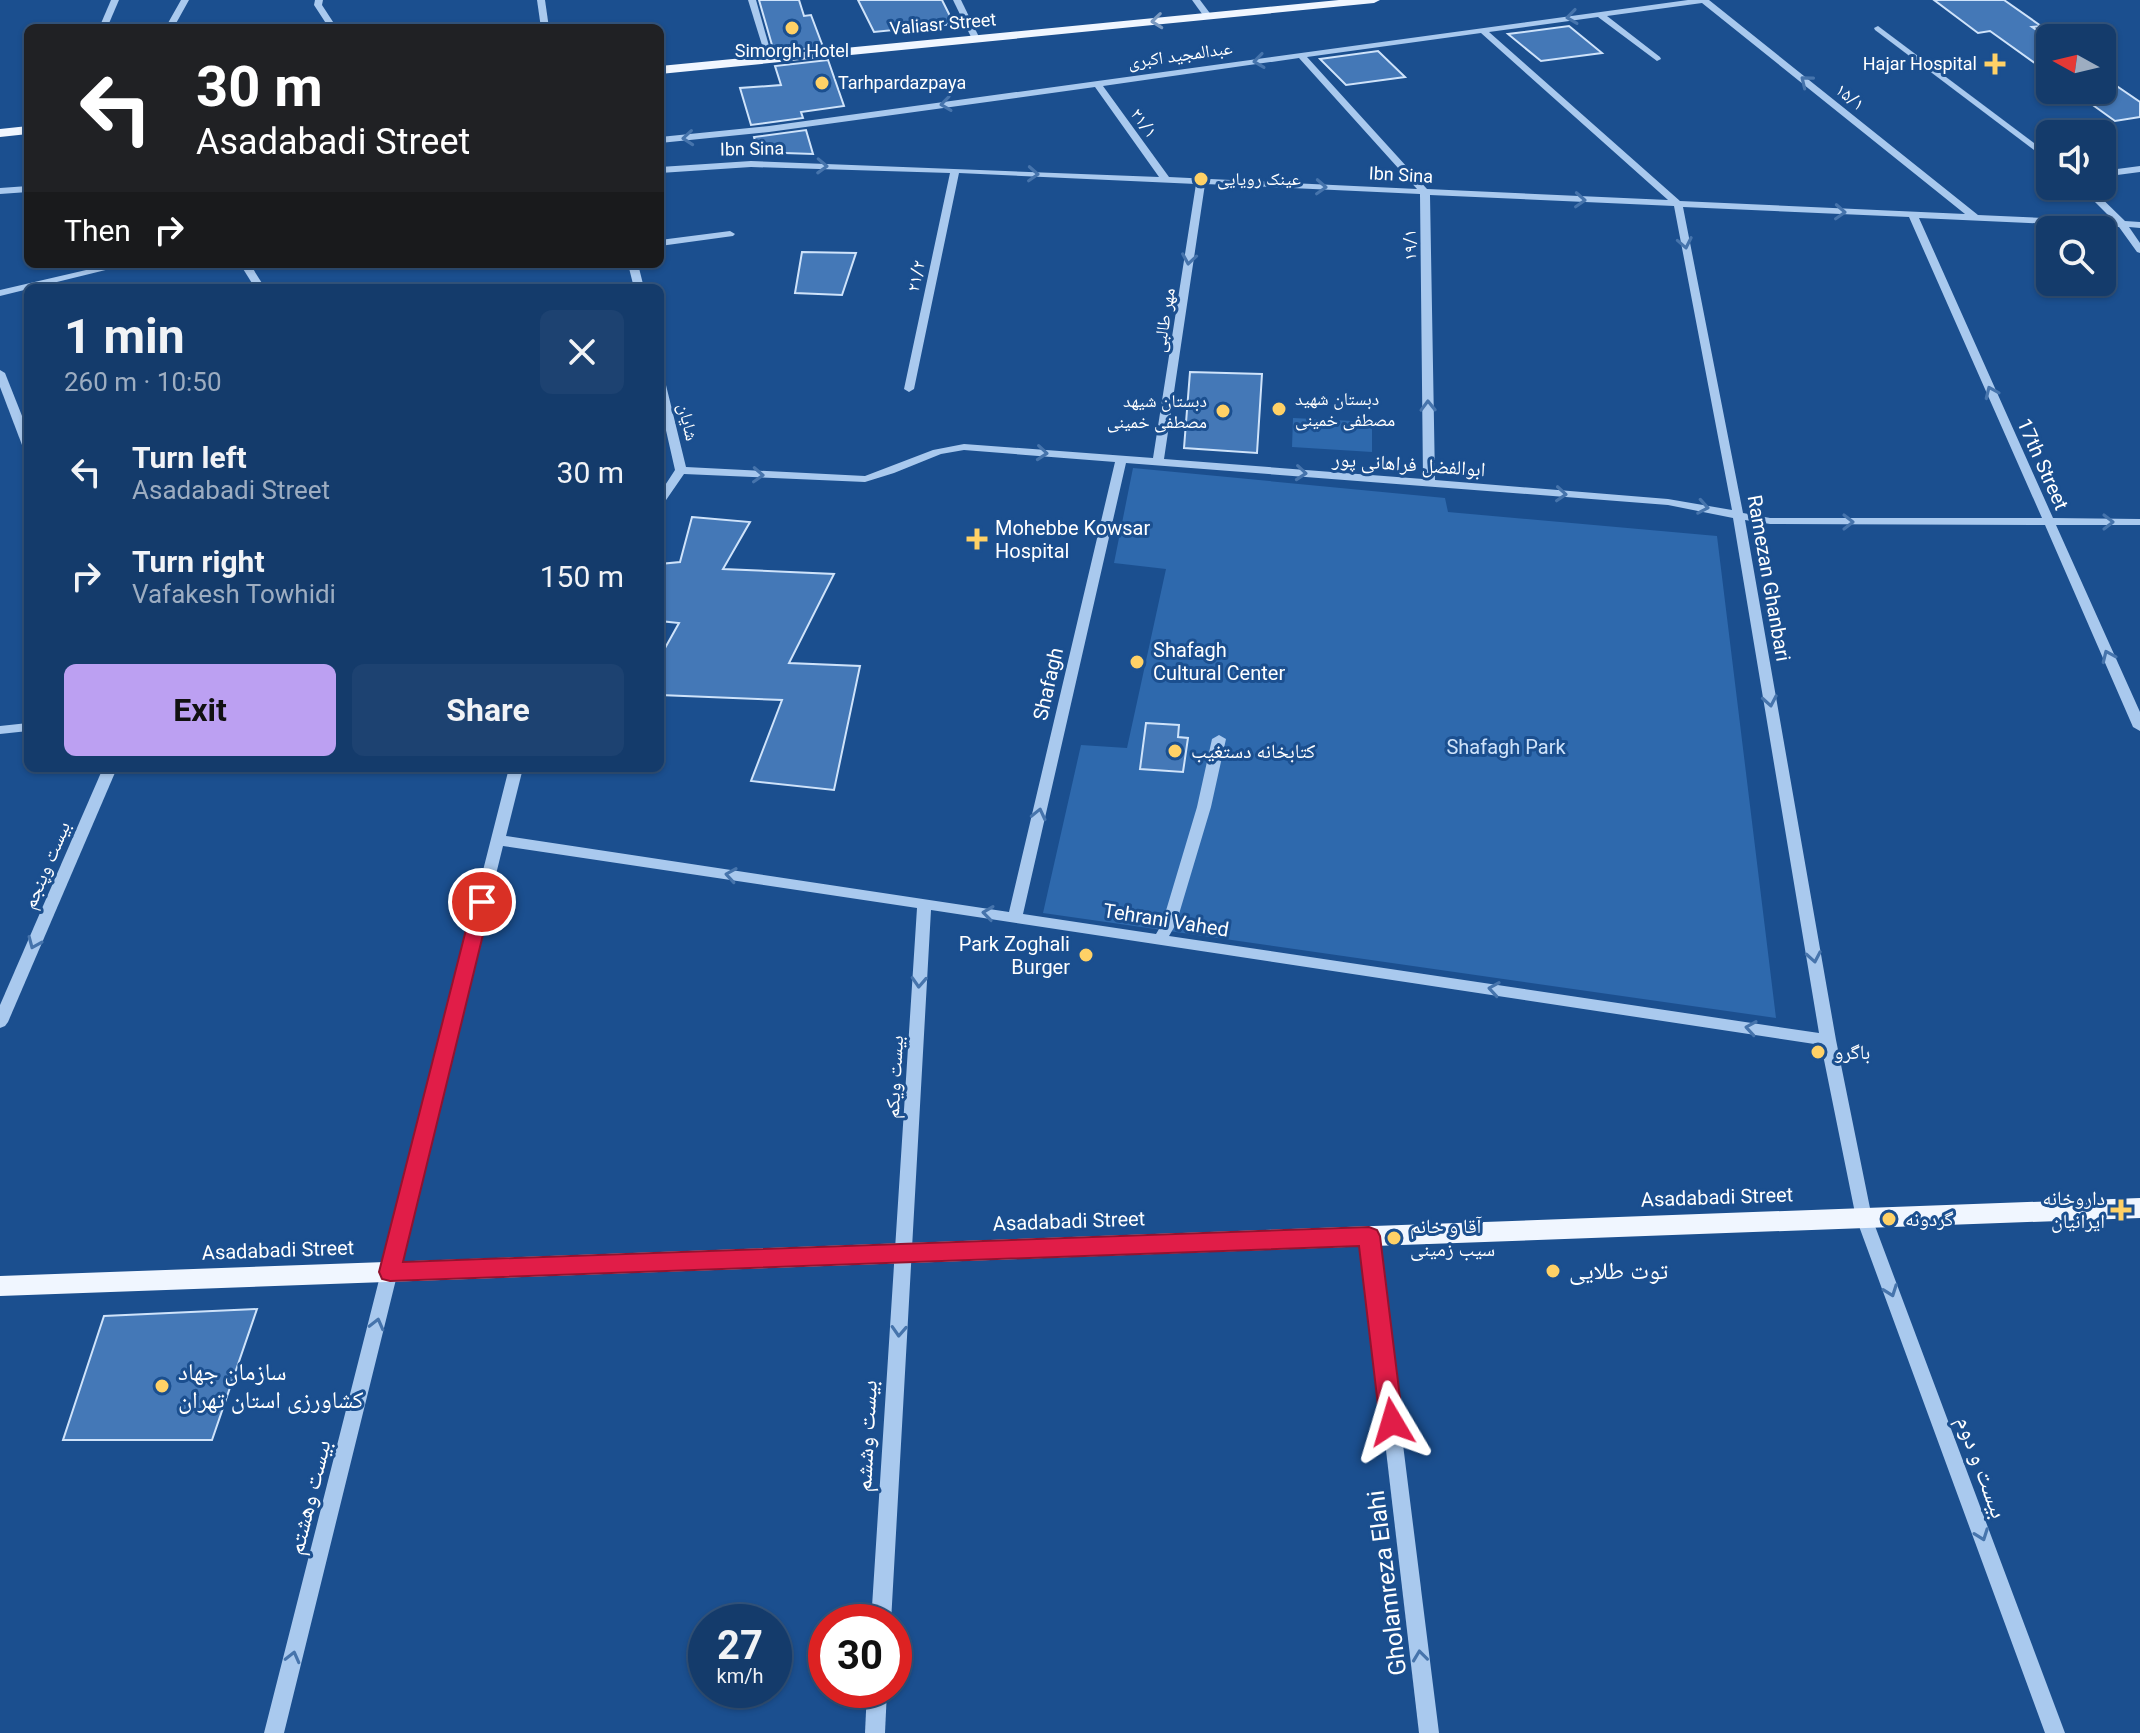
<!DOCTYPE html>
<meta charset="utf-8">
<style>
:root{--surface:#143b6b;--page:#1d4271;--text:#f1f3f6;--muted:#9dadc1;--line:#33557e;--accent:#bca0f2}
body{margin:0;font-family:Roboto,"Noto Naskh Arabic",sans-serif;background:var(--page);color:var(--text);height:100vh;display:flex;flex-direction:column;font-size:30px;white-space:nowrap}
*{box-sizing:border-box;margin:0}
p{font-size:26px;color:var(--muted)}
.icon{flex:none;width:44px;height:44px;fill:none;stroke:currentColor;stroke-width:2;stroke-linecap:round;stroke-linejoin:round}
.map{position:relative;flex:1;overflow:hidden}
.drawer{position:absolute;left:24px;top:284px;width:640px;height:488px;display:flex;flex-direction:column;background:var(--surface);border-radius:12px;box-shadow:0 2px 6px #0004,0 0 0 2px var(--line)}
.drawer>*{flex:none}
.hud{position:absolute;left:24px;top:24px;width:640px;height:244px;border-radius:12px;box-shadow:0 2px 6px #0004,0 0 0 2px var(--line);background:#202124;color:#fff;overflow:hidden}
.needle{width:52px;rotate:278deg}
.buttons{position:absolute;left:2036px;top:24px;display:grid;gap:16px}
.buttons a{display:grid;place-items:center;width:80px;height:80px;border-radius:12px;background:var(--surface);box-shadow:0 2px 6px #0004,0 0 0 2px var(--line);font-size:40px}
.speed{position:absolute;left:688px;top:1604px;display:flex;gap:16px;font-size:40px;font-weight:700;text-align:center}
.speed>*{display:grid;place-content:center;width:104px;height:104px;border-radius:50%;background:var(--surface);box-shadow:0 2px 6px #0004,0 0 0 2px var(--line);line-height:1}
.speed small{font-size:20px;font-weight:400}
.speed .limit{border:12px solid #d22;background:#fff;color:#111}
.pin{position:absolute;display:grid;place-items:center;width:68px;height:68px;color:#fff;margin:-34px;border:4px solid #fff;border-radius:50%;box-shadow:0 2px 8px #0007}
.me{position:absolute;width:88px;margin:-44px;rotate:353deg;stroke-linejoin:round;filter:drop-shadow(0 0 6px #0008)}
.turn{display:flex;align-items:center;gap:28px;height:168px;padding:0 40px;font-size:36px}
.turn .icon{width:104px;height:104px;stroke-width:2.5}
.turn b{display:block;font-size:56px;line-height:68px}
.then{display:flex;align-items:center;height:76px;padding:0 40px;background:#0003;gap:16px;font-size:30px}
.round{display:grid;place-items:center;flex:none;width:84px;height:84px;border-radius:12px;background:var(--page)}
.head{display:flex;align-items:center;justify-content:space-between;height:136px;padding:0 40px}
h1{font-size:48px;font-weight:700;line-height:60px}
.cta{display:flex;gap:16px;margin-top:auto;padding:16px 40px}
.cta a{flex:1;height:92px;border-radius:12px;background:var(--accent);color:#111;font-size:32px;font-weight:700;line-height:92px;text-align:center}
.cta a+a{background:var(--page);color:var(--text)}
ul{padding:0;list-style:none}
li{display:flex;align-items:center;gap:24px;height:104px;padding:0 40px}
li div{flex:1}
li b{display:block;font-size:30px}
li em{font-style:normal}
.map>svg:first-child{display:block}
</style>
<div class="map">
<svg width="2140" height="1733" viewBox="0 0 2140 1733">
<rect width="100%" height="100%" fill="#1b4f8f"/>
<g fill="#2e69ad">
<path d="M1293,418l79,4v30l-80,-5z"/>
<path d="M1133,468l312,30 3,14 269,24 59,482 -733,-105 38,-168 46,3 39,-179 -52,-6z"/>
</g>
<g fill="#4478b7" stroke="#cfe3fa" stroke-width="2">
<path d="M759,0h40l5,16 7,-1 12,32 -49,5z"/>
<path d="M858,0h84l12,24 -80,8z"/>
<path d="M1934,0h70l37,26 -9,1 18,12v35l-60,-43 -12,2z"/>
<path d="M1569,26l33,27 -61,8 -33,-27z"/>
<path d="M1378,51l27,26 -59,8 -26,-26z"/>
<path d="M828,60l16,46 -43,6 2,6 -52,7 -11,-37 41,-3 -6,-19z"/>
<path d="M2102,76l38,26v15l-25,4 -43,-31h30z"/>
<path d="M806,130l7,24 -55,-2 -4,-15z"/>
<path d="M802,252l54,1 -14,42 -47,-2z"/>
<path d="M1190,372l72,2 -5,79 -73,-5z"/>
<path d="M692,517l58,5 -27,47 111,5 -45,89 71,3 -26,124 -83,-9 31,-81 -122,-5v-38l19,-34 -19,-2v-57l20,-2z"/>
<path d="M1146,723l33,2 -1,12 10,1 -5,34 -43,-3z"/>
<path d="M257,1309l-45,131h-149l41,-124z"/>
</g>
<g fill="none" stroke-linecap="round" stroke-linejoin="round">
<g fill="#a9c9ee" fill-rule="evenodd">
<path d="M111,0h8l-12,28h-8z"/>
<path d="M181,0h8l-15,27 -44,1 4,-2 34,-3z"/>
<path d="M315,0h8l-1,5 15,23h-8l-15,-23z"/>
<path d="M537,0h8l4,28h-8z"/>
<path d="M748,0h8l17,60 -7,-2z"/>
<path d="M953,0h8l19,39 -1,2 -7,-2z"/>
<path d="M1192,0h8l12,16 -1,2h-6z"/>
<path d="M1688,0h21l269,215 136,6 -35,-35h10l36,35 15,1v6l-11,-1 11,16v10l-3,-1 -18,-25 -200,-9 134,300 87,1v6h-84l84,187v19l-7,-4 -88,-202 -275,-1 -25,-4 91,520 36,178 193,515h-20l-189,-515 -35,-173 -890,-135 -40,712h-20l46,-714 -414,-62 -219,887h-20l245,-965h14l-17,68 503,76 106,-450 -151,-12 -23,4 -47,19 -29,9 -181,-8 -20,29 -4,1v-11l15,-23 -15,-66v-26l5,3 21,86 179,9 68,-26 31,-6 189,14 43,-274 -237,-11 -45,216 -5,3 -5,-3 46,-216 -199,-6 -91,6v-6l91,-6 408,16 -64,-90 -326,45 -109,11v-6l109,-11zM1702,3l263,211 -285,-13 -191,-169 109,-15 59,44 4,-2 -1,-2 -53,-41zM1481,33l187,167 -241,-11 -120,-132zM1299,58l118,131 -248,-12 -66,-91zM1205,184l215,10 3,285 -259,-20zM1430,195l244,11 58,304 -64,-11 -233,-19zM1683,207l226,10 133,301h-272l-27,-5zM1126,463l542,42 65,13 86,515 -650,-97 7,-12 35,-117 15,-68 -7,-4 -7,4 -15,68 -35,117 -6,10 -133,-20z"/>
<path d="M1878,26l172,129v7l-175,-132 -1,-2z"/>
<path d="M2140,166v6l-38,5v-6z"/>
<path d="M28,186v6l-28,2v-6z"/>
<path d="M730,231l5,3 -2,2 -73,10v-6z"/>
<path d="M112,264h18l-130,32v-6z"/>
<path d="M240,264h10l15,24h-10z"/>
<path d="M628,264h10l6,24h-10z"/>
<path d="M0,370l5,3 23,58v17l-6,-3 -22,-58z"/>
<path d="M28,723v8l-28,3v-8z"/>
<path d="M103,768h14l-109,254 -3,4 -5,2v-23z"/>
<path d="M1369,1229l6,2 2,5 62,497h-20l-58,-497 2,-5z"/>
<path d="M867,1690h20l-2,43h-20z"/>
</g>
<g fill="#f0f6ff" fill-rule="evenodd">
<path d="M1339,0h41l-6,3 -714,71v-8z"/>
<path d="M28,126v8l-28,3v-8z"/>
<path d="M2140,1198v20l-2140,78v-20z"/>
</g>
</g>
<defs><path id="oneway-chevron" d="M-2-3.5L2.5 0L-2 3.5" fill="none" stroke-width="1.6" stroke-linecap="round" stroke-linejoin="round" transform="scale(2)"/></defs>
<g stroke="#4674ac">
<use href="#oneway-chevron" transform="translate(1572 17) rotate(172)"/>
<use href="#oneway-chevron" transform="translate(1259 61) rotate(172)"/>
<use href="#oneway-chevron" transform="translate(1806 81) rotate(-141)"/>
<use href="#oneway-chevron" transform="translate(946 104) rotate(172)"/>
<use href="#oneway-chevron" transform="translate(688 138) rotate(175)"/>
<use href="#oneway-chevron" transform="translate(822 166) rotate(2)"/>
<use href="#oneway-chevron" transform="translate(1033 174) rotate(3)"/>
<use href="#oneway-chevron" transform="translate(1321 187) rotate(3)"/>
<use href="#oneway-chevron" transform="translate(1580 200) rotate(3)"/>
<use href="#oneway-chevron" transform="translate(1840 212) rotate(3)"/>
<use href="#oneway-chevron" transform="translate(1685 243) rotate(79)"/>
<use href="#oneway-chevron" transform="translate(1189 259) rotate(99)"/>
<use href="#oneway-chevron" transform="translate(1991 392) rotate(-114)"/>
<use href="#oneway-chevron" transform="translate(1428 406) rotate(-91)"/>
<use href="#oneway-chevron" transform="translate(1042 453) rotate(5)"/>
<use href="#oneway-chevron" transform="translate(1301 473) rotate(5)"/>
<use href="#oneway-chevron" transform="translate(758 475) rotate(3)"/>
<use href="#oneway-chevron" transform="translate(1561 494) rotate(4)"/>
<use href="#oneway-chevron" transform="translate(1703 507) rotate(10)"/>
<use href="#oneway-chevron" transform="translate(1848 522)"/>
<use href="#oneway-chevron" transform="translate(2108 522)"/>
<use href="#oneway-chevron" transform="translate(2108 656) rotate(-114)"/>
<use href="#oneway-chevron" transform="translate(1770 701) rotate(80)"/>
<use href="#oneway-chevron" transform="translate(1039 814) rotate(-77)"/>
<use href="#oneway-chevron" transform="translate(731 875) rotate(-171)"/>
<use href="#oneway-chevron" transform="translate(988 913) rotate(-172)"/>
<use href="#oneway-chevron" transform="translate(34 943) rotate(113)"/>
<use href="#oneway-chevron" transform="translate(1814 957) rotate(80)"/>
<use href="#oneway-chevron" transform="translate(919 982) rotate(93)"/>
<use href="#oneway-chevron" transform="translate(1494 989) rotate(-171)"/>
<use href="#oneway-chevron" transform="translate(1751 1028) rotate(-171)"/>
<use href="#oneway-chevron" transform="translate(1891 1291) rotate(70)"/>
<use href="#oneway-chevron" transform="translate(377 1324) rotate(-76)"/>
<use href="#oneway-chevron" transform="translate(899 1331) rotate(93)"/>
<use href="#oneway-chevron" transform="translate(1982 1535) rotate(70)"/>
<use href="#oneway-chevron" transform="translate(1420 1656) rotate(-97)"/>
<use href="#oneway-chevron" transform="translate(293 1657) rotate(-76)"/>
</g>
<use stroke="#7b9ac1" href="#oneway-chevron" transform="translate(1157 21) rotate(174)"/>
<path fill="#e11d48" stroke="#92132f" stroke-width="2" d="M482,895l9,7 -88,360 966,-35 8,3 3,6 23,186 -3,8 -8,3 -9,-3 -3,-8 -21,-176 -969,35 -8,-2 -3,-7 94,-370z"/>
<g fill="#ffd166" stroke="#1b4f8f" stroke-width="3">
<circle cx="792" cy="28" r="8"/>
<path d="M1991 52h8v8h8v8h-8v8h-8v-8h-8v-8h8z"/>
<circle cx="822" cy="83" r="8"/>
<circle cx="1201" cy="179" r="8"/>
<circle cx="1279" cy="409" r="8"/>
<circle cx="1223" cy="411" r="8"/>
<path d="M973 527h8v8h8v8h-8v8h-8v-8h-8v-8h8z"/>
<circle cx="1137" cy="662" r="8"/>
<circle cx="1175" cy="751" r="8"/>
<circle cx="1086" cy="955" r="8"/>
<circle cx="1818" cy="1052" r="8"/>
<path d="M2117 1198h8v8h8v8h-8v8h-8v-8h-8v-8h8z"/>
<circle cx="1889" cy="1219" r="8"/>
<circle cx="1394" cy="1238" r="8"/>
<circle cx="1553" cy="1271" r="8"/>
<circle cx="162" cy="1386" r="8"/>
</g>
<g text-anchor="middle" stroke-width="6" stroke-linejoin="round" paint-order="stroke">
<g font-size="18" fill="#fff" stroke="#1b4f8f">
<text transform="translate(943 24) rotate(-5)" y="6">Valiasr Street</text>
<text transform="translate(1180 55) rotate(-8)" y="6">عبدالمجید اکبری</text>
<text transform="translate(1850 97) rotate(39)" y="6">۱۵/۱</text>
<text transform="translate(1144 123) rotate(54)" y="6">۲۱/۱</text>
<text transform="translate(752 149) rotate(-1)" y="6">Ibn Sina</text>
<text transform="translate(1401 175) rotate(3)" y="6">Ibn Sina</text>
<text transform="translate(1410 245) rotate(-91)" y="6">۱۹/۱</text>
<text transform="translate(916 276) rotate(-78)" y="6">۲۱/۲</text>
<text transform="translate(1164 320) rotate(-81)" y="6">مهر طالبی</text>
<text transform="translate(688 422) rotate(77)" y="6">شایان</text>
</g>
<g font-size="18" fill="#fff" stroke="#1b4f8f" text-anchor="start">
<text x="792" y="57" text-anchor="middle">Simorgh Hotel</text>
<text x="1977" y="70" text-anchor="end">Hajar Hospital</text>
<text x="838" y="89">Tarhpardazpaya</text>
<text x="1217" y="185">عینک رویایی</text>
<text x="1295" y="405">دبستان شهید<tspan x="1295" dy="21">مصطفی خمینی</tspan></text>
<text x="1207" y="407" text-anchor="end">دبستان شیهد<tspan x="1207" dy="21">مصطفی خمینی</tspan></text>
</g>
<g font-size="20" fill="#fff" stroke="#1b4f8f">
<text transform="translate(1409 464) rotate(4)" y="7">ابوالفضل فراهانی پور</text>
<text transform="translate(2043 464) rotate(66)" y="7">17th Street</text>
<text transform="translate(1769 578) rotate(80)" y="7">Ramezan Ghanbari</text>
<text transform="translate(1048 684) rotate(-77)" y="7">Shafagh</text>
<text transform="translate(46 865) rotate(-67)" y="7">بیست وپنجم</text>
<text transform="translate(1166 920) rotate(9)" y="7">Tehrani Vahed</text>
<text transform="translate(894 1077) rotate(-87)" y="7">بیست‌ ویکم</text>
<text transform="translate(1717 1197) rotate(-2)" y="7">Asadabadi Street</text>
<text transform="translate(1069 1221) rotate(-2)" y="7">Asadabadi Street</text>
<text transform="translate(278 1250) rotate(-2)" y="7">Asadabadi Street</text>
</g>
<g font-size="20" fill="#fff" stroke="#1b4f8f" text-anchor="start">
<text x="995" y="535">Mohebbe Kowsar<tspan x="995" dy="23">Hospital</tspan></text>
<text x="1153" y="657">Shafagh<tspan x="1153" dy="23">Cultural Center</tspan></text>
<text x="1191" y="758">کتابخانه دستغیب</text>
<text x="1070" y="951" text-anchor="end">Park Zoghali<tspan x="1070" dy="23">Burger</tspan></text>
<text x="1834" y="1059">باگرو</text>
<text x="2105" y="1205" text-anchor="end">داروخانه<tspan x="2105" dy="23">ایرانیان</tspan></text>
<text x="1905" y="1226">گردونه</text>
<text x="1410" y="1233">آقا و خانم<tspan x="1410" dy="23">سیب زمینی</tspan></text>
</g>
<g font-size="20" fill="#cfe3fa" stroke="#1b4f8f">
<text x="1506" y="754">Shafagh Park</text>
</g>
<g font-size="24" fill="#fff" stroke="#1b4f8f" text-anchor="start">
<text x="1569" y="1279">توت طلایى</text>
<text x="178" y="1380">سازمان جهاد<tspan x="178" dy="28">کشاورزی استان تهران</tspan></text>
</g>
<g font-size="24" fill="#fff" stroke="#1b4f8f">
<text transform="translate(866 1436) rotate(-87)" y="8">بیست وششم</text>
<text transform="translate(1982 1467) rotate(70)" y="8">بیست و دوم</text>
<text transform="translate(309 1497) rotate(-76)" y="8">بیست وهشتم</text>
<text transform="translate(1387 1583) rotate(-97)" y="8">Gholamreza Elahi</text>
</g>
</g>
</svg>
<div class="buttons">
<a><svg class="needle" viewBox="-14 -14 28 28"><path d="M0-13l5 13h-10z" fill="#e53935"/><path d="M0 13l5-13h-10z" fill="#9dadc1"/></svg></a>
<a><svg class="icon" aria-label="sound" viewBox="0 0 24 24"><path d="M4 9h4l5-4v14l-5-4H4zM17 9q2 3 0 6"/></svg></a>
<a><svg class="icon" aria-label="search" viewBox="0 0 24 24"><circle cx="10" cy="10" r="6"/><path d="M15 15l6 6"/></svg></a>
</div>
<div class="speed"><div>27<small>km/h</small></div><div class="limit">30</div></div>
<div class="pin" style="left:482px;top:902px;background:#d93025"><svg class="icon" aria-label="arrive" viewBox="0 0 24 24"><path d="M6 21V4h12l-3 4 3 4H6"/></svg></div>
<svg class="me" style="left:1392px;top:1422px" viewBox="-20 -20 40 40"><path d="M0-17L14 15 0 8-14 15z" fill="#e11d48" stroke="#fff" stroke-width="4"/></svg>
<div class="hud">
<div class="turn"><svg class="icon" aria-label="left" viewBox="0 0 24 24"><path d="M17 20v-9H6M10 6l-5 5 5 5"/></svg><div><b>30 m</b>Asadabadi Street</div></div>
<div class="then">Then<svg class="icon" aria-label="right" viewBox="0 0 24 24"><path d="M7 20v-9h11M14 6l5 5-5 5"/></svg></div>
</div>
<section class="drawer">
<div class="head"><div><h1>1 min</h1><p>260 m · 10:50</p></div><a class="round"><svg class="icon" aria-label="close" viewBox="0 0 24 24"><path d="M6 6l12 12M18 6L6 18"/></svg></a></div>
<ul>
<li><svg class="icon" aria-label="left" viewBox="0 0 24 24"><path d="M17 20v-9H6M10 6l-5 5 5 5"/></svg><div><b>Turn left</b><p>Asadabadi Street</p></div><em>30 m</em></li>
<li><svg class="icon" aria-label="right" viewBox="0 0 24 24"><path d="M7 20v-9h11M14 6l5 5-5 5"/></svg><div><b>Turn right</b><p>Vafakesh Towhidi</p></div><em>150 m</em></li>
</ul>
<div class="cta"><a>Exit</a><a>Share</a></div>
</section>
</div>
